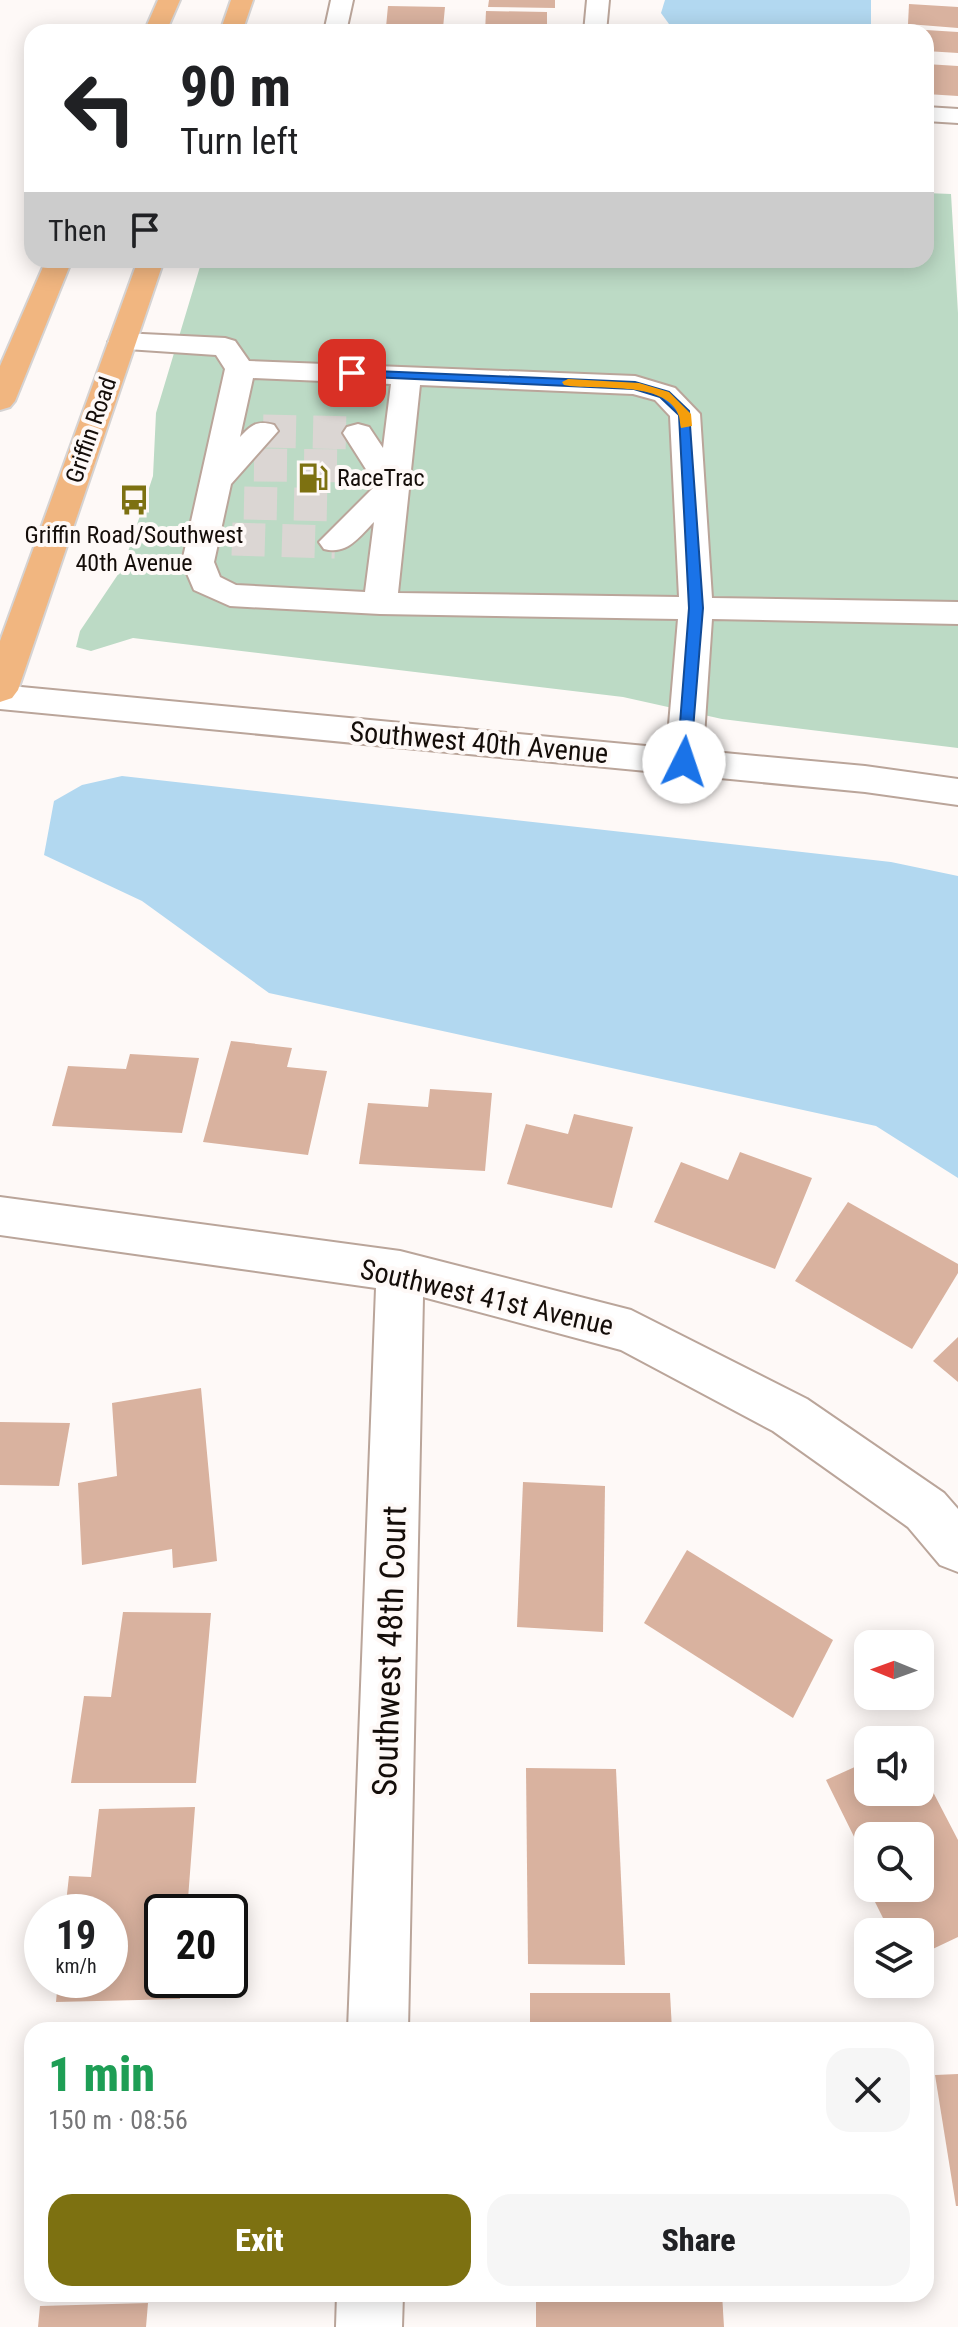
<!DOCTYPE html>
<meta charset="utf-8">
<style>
:root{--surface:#fff;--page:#f6f6f6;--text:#202124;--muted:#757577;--accent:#7d7111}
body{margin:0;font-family:"Roboto Condensed",sans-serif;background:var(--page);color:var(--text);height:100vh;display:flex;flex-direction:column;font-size:30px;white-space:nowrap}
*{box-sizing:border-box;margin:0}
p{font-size:26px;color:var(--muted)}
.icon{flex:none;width:44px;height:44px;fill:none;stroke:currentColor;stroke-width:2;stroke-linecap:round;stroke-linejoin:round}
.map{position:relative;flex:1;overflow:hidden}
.panel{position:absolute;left:24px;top:2022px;width:910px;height:280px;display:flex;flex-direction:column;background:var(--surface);border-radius:24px;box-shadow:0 4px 20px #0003}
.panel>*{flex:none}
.banner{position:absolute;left:24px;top:24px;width:910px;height:244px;border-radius:24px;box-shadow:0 4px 20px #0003;background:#fff;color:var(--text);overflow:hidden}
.needle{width:52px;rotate:271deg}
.controls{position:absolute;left:854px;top:1630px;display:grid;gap:16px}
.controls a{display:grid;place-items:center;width:80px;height:80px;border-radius:16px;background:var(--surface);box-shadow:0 4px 20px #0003;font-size:40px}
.speed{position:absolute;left:24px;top:1894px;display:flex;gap:16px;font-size:40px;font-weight:700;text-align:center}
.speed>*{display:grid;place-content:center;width:104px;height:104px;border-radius:50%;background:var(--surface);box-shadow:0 4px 20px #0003;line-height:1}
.speed small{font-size:20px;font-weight:400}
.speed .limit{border:4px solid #111;border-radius:12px;background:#fff;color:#111}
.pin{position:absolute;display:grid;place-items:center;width:68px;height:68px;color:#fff;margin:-34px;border-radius:16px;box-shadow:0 4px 12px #0006}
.me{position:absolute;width:88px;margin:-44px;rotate:4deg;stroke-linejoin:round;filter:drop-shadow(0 0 6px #0008)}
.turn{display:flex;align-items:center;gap:28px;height:168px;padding:0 24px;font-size:36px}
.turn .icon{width:104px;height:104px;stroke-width:2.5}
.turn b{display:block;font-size:56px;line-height:68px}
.then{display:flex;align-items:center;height:76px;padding:0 24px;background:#0003;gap:16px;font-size:30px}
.round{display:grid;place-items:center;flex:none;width:84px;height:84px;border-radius:24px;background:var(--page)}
.overview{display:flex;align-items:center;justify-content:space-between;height:136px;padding:0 24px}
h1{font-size:48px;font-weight:800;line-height:60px;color:#1e9e55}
.primary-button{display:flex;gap:16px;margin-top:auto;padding:16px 24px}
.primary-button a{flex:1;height:92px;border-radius:24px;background:var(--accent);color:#fff;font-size:32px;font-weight:800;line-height:92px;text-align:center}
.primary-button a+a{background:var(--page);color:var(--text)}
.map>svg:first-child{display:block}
</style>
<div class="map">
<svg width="958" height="2327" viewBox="0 0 958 2327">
<rect width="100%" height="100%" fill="#fef9f7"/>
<path fill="#bcdac5" d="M926,193l25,1 7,119v435l-236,-29 -99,-22 -490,-59 -42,13 -15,-4 4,-16 43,-64 30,-91 3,-63 46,-153h724z"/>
<g fill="#b2d8f0">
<path d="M665,0h206v27l-6,5 -180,-3 -16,-5 -8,-11z"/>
<path d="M122,776l769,86 67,14v302l-82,-52 -607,-133 -127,-92 -98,-46 10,-54 28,-16z"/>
</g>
<g fill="#d9b29f">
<path d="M489,0h66v8l-67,-1z"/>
<path d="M909,4l49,3v21l-50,-4z"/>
<path d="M388,6l57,1 -2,21 -57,-1z"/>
<path d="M486,11l61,1v20h-62z"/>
<path d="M926,30l32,2v21l-32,-2z"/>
<path d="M926,64l32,2v30l-32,-2z"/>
<path d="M231,1041l61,7 -5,19 40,4 -19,84 -105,-13z"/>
<path d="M130,1054l69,4 -17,75 -130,-7 16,-60 58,3z"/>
<path d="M430,1089l62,4 -7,78 -126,-7 9,-61 60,4z"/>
<path d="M574,1114l59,13 -21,81 -105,-24 19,-60 42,10z"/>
<path d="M740,1152l72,26 -37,91 -121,-47 27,-60 47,18z"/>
<path d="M848,1202l110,62v9l-46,76 -117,-68z"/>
<path d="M958,1337v45l-25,-21z"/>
<path d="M201,1388l16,173 -44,7 -1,-19 -90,16 -4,-82 39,-7 -5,-73z"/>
<path d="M0,1422l70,1 -11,63 -59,-1z"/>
<path d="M523,1482l82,4 -2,146 -86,-5z"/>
<path d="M687,1550l146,90 -40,78 -149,-95z"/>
<path d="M123,1612l88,1 -15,170h-125l13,-87 27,1z"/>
<path d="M868,1761v31h52v-25l38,73v97l-38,18v-23h-30l-22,-44h52v-52h-52v29l-42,-85z"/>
<path d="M526,1768l90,1 9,196 -97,-1z"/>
<path d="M195,1807l-8,105h-25v68h20l-2,19 -124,3 2,-22h52v-68h-45l4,-36 22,1 8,-68z"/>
<path d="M530,1993h140l2,37h-142z"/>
<path d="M958,2074v132h-2l-21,-131z"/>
<path d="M536,2294h186l2,33h-188z"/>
<path d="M148,2303l-2,24h-108l2,-21z"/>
</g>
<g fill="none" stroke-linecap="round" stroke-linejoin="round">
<g stroke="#dbd6d3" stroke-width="33" stroke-dasharray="33 17" stroke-linecap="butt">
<path d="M263,431l95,2"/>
<path d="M254,465l95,1"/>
<path d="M244,503l99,2"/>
<path d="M232,539l103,3"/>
</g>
<g stroke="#baa59a" stroke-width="4">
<g id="minor">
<path d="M331,0h22l-7,32h-22z"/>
<path d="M587,0h22l-3,32h-22z"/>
<path d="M926,107l32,2v14l-32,-2z"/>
<path d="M122,333l103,5 10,3 14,20 386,15 40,12 25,26 12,184 246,4v22l-246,-5 -9,132 162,15 93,13v26l-93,-13 -865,-83v-24l667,63 11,-129 -298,-5 -150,-8 -36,-16 -12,-28 43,-193 -9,-14 -104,-7 -4,-6 4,-6zM253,378l138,6 -8,64 -14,-21 -11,-3 -11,3 -4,6 33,52 -57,57 5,7c23,6 34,-11 50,-27l-9,70 -129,-7 -16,-8 -6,-15 17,-78 47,-53 -4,-6c-17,-5 -23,0 -34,12zM420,385l213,9 22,6 15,16 9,181 -281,-4z"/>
<path d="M0,1197l400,54 231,59 176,89 137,94 14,16v63l-18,-7 -32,-38 -135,-96 -152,-81 -198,-53 -15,733h-60l28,-742 -376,-53z"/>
<path d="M337,2294h66l-1,33h-66z"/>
</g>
</g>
<g stroke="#d5d3d3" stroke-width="4">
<g id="major">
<path d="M158,0h22l-14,32h-22z"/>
<path d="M231,0h22l-11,32h-22z"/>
<path d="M46,260h26l-57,141 -5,6 -10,3v-44z"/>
<path d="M138,260h26l-146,430 -6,8 -12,4v-61z"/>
</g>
</g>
<use href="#minor" fill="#fff" fill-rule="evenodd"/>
<use href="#major" fill="#f1b680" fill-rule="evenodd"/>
</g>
<path fill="#1a73e8" stroke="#114b97" stroke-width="2" d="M352,370l283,12 34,10 20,19 14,197 -13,158 -6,1 -7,-5 12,-154 -10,-193 -19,-18 -26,-8 -286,-13v-5z"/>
<path fill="#f59e0b" d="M568,379l71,4 30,9 22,22 1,12 -11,2c-1,-3 -1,-8 -2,-12 -13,-37 -86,-25 -115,-31l-2,-3z"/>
<defs>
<g id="fuel-bare" transform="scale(2.4)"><path d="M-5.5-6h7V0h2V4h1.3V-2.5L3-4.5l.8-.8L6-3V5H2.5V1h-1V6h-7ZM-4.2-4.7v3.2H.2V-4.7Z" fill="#7d7111" stroke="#fef9f7" stroke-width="2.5" paint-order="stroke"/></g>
<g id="bus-bare" transform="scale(2.4)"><path d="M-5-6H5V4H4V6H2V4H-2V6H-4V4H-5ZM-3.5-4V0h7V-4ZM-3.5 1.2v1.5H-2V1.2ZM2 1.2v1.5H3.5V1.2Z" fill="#7d7111" stroke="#fef9f7" stroke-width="2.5" paint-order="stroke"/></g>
</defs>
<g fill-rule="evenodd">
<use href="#fuel-bare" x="313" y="478"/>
<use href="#bus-bare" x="134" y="500"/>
</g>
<g text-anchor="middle" stroke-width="8" stroke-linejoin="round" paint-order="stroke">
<g font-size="24" fill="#140d09" stroke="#fef9f7">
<text transform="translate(91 430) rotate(-71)" y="8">Griffin Road</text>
</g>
<g font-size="24" fill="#140d09" stroke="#fef9f7" text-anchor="start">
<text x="337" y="486">RaceTrac</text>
<text x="134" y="543" text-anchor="middle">Griffin Road/Southwest<tspan x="134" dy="28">40th Avenue</tspan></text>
</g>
<g font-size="28" fill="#140d09" stroke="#fef9f7">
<text transform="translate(479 742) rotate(5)" y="10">Southwest 40th Avenue</text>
<text transform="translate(487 1297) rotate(13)" y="10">Southwest 41st Avenue</text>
</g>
<g font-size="34" fill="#140d09" stroke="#fef9f7">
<text transform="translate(389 1651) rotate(-88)" y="12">Southwest 48th Court</text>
</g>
</g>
</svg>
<div class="controls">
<a><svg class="needle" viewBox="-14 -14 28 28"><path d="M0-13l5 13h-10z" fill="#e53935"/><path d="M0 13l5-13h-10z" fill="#757577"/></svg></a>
<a><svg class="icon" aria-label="sound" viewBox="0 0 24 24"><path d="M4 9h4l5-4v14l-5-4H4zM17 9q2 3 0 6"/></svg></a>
<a><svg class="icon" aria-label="search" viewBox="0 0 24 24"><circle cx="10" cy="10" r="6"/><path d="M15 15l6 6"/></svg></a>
<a><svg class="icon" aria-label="layers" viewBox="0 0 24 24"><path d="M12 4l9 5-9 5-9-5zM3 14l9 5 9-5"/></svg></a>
</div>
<div class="speed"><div>19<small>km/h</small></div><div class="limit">20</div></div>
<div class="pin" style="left:352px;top:373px;background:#d93025"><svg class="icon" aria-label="arrive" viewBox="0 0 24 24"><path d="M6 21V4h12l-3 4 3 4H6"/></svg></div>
<svg class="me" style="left:684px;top:762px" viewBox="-20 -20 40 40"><circle r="19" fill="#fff"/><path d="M0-13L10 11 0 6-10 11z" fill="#1a73e8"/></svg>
<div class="banner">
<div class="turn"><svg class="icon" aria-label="left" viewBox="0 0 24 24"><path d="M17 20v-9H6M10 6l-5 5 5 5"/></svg><div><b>90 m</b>Turn left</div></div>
<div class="then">Then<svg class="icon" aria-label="arrive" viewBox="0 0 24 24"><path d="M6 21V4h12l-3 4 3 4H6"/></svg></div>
</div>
<section class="panel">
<div class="overview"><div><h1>1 min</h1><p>150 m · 08:56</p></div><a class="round"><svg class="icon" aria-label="close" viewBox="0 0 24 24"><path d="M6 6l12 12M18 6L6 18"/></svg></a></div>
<div class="primary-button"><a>Exit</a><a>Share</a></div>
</section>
</div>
